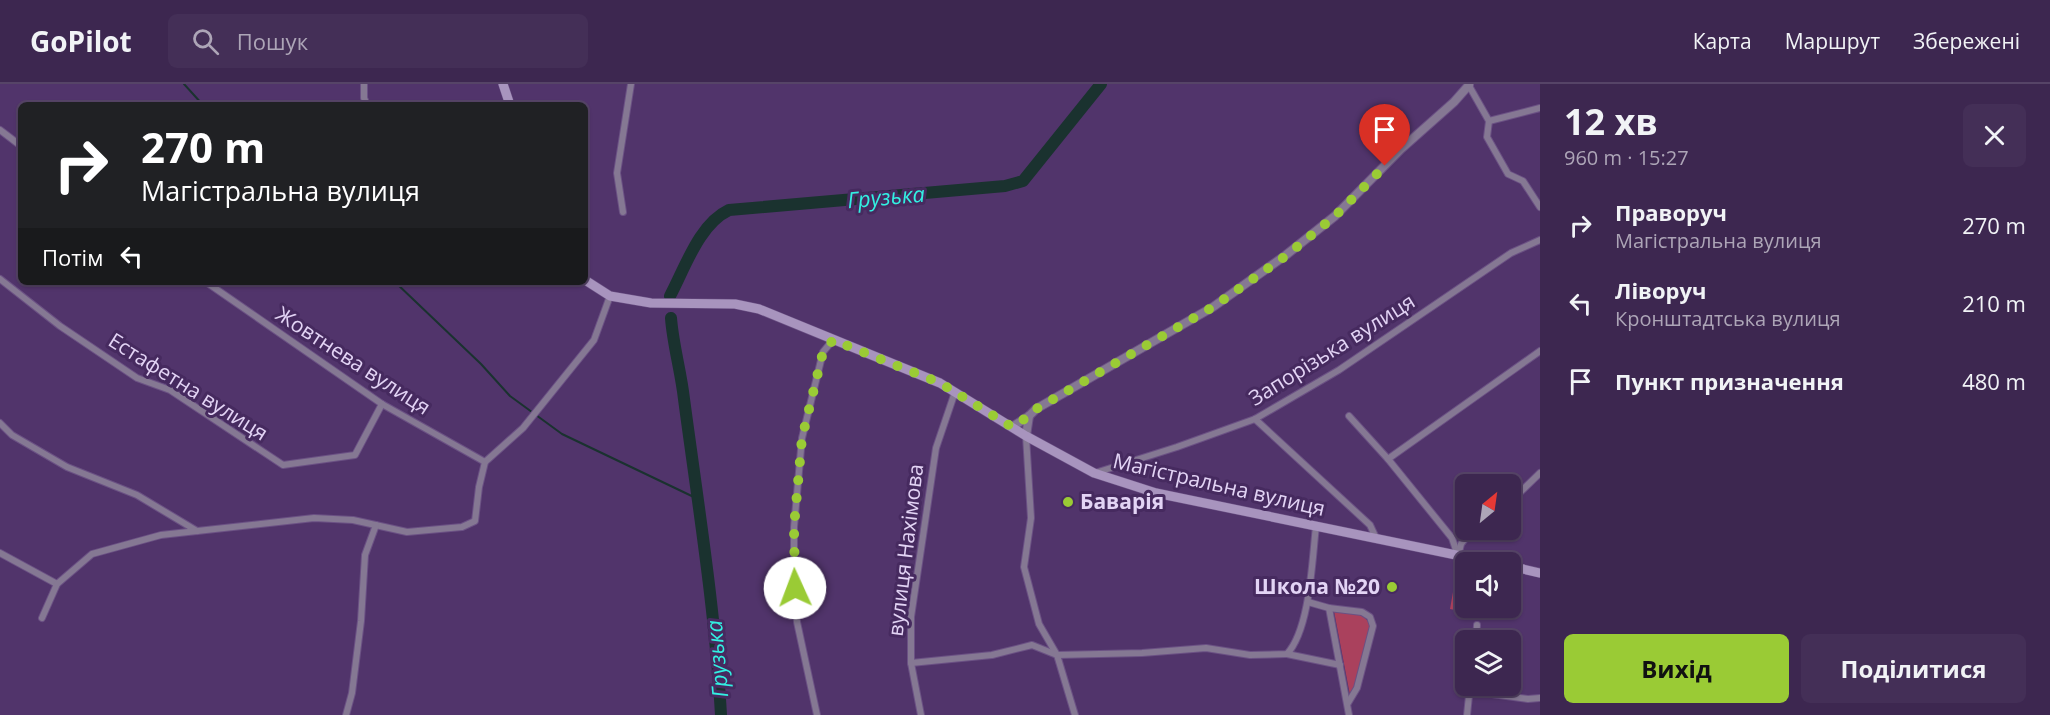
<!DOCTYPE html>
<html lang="uk">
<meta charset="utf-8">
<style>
:root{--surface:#3d2750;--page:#442f57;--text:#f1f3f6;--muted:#ada5b7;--line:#564467;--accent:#9acb35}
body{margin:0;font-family:"Open Sans",sans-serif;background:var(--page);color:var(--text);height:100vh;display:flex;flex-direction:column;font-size:22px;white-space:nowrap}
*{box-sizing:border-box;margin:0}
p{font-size:20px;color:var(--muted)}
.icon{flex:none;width:33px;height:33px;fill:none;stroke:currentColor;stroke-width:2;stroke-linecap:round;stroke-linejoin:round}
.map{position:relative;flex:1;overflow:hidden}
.side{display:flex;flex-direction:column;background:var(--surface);width:510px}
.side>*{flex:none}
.banner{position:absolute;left:18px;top:18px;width:570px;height:183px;border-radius:9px;box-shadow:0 2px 4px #0004,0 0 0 2px var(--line);background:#202124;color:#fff;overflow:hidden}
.needle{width:39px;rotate:29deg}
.controls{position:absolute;left:1455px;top:390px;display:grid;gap:12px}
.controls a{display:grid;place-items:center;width:66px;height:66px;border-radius:9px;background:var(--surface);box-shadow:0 2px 4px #0004,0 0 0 2px var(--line);font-size:30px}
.pin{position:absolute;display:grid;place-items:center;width:51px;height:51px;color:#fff;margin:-62px -26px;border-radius:50% 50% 50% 0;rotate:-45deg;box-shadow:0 0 6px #0007}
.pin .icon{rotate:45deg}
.me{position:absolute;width:66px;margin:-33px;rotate:358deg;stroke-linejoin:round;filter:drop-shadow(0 0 4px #0008)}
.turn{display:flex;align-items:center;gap:21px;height:126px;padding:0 24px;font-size:27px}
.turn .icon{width:78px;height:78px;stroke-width:2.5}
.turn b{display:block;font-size:42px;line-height:51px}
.then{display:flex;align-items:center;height:57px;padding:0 24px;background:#0003;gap:12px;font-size:22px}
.round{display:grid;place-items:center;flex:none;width:63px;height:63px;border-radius:9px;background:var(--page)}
.summary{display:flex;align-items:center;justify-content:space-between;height:102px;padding:0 24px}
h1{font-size:36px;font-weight:700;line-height:45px}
.button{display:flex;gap:12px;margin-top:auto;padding:12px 24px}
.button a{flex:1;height:69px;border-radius:9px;background:var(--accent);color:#111;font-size:24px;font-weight:700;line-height:69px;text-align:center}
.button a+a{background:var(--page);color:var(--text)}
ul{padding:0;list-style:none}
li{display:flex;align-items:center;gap:18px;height:78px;padding:0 24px}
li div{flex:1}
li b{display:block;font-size:22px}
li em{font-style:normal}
header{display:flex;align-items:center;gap:36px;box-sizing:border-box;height:84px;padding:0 30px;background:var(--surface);border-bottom:2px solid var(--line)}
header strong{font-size:28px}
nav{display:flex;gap:33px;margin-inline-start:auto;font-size:21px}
.search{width:420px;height:54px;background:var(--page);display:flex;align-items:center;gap:15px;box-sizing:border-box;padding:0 21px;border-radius:9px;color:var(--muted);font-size:22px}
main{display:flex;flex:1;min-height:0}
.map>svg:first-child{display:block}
</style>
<header>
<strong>GoPilot</strong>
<div class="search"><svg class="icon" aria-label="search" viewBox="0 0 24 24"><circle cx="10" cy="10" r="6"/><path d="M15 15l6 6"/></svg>Пошук</div>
<nav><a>Карта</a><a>Маршрут</a><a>Збережені</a></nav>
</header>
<main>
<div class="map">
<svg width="1540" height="631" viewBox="0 0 1540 631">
<rect width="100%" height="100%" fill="#51346b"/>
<g fill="#aa415d">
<path d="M1453,508l12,3 1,13h23l-2,8 -37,-7z"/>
<path d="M1334,527c14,2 30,0 36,14l-15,64 -5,6z"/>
</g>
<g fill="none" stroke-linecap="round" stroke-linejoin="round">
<g stroke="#1a322f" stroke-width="2">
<path d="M184,0l19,21"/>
<path d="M395,198l86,82 29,32 52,38 136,65"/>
</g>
<g stroke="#1a322f" stroke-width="12">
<path d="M670,212c15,-28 29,-72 59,-86l276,-24 18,-5 78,-97"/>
<path d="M671,234c2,27 10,54 13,81 14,105 31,210 37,316"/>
</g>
<g stroke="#6b5184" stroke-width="8">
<g id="minor">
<path d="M364,0v14l3,7"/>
<path d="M1468,0l21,37 -2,16 21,37 15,7 17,26"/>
<path d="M1489,37l51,-13"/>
<path d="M0,46l21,16"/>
<path d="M623,128l-6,-39 14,-89"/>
<path d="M0,195l60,47 77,52 33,12 113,75 72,-10 27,-51"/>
<path d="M206,198l176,122 103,58"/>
<path d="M1349,332l39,43 64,79 6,18"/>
<path d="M1255,335l115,106 6,13"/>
<path d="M0,339l12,12 55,32 70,28 60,36"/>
<path d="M1026,352l5,82 -7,49 15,57 18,31 18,60"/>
<path d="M1388,375l152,-108"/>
<path d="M1095,389l82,-26 78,-28 84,-49 172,-117 29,-13"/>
<path d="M1510,418l30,-29"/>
<path d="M0,469l57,31"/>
<path d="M1458,472l3,-12 11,-14"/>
<path d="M1308,518l21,6 20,107"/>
<path d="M1329,524l33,4 8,5 3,9 -16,62 -9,15"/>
<path d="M42,534l15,-34 35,-30 69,-19 153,-17 39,2 54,12 55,-5 13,-6 4,-34 6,-25 38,-34 71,-88 16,-44"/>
<path d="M1476,556l1,-15"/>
<path d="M1287,570l53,11"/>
<path d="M911,579l81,-8 40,-10 25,10 85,-2 64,-5 44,7 37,-1c23,-25 25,-93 29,-128"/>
<path d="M1470,607l58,8 12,-1"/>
<path d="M346,631l6,-22 9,-72 4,-66 11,-30"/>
<path d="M817,631l-20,-93 -3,-52v-43l8,-89 21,-86 10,-12"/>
<path d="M921,631l-10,-52v-46l25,-169 19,-56"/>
<path d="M1467,631l3,-29"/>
</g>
</g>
<g stroke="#6b5184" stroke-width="10">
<g id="tertiary">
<path d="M1012,343l17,-11 7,-7 177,-102 73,-52 49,-39 66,-67 53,-47 15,-17"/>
<path d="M1026,352l3,-20"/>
</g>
</g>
<g stroke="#6b5184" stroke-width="10">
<g id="secondary">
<path d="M503,0l7,21"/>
<path d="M585,196l25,16 41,7 84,1 24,5 181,74 86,53 68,37 62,20 334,69"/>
<path d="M1510,482l30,7"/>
</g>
</g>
<use href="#minor" stroke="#857893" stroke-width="6"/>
<use href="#tertiary" stroke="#857893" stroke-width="8"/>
<use href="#secondary" stroke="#a894be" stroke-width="9"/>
</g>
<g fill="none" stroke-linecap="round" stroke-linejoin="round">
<path stroke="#9acb35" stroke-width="10" stroke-dasharray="0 18" d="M795,504l-1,-61 8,-89 21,-86 10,-12 107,43 72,44 17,-11 7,-7 177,-102 74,-52 48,-39 50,-50"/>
</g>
<g fill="#9acb35" stroke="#462a5f" stroke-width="2">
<circle cx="1068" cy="418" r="6"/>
<circle cx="1392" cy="503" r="6"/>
</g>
<g text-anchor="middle" stroke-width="6" stroke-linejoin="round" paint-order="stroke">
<g font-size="21" fill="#e3d4f5" stroke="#462a5f">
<text transform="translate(1332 266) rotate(-32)" y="7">Запорізька вулиця</text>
<text transform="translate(353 277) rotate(33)" y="7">Жовтнева вулиця</text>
<text transform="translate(188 303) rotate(32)" y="7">Естафетна вулиця</text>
<text transform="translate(1219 401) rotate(13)" y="7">Магістральна вулиця</text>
<text transform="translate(906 466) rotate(-83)" y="7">вулиця Нахімова</text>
</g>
<g font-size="21" font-weight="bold" fill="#e3d4f5" stroke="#462a5f" text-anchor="start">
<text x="1080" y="425">Баварія</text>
<text x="1380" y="510" text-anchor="end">Школа №20</text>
</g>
<g font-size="22" font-style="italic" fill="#32f1e2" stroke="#462a5f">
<text transform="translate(886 113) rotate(-5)" y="8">Грузька</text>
<text transform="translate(717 575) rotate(-95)" y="8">Грузька</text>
</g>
</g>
</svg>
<div class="controls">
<a><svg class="needle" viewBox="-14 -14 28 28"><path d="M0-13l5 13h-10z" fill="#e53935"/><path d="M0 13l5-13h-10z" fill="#ada5b7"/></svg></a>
<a><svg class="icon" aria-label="sound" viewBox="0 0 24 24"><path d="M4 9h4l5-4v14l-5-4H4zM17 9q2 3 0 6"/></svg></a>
<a><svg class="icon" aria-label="layers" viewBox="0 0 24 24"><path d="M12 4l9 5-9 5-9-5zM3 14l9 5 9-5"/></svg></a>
</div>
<div class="pin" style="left:1385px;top:82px;background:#d93025"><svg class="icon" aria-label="arrive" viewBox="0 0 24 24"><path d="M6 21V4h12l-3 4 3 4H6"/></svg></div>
<svg class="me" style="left:795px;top:504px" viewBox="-20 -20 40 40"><circle r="19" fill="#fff"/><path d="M0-13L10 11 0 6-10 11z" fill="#9acb35"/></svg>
<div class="banner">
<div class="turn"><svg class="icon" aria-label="right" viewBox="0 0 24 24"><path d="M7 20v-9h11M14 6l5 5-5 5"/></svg><div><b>270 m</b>Магістральна вулиця</div></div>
<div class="then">Потім<svg class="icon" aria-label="left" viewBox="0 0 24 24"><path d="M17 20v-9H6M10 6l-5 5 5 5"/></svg></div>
</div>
</div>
<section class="side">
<div class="summary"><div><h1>12 хв</h1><p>960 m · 15:27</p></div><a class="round"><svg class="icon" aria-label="close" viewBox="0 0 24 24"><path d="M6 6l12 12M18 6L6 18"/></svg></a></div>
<ul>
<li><svg class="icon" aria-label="right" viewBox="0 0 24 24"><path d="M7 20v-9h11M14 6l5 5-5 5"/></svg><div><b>Праворуч</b><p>Магістральна вулиця</p></div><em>270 m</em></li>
<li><svg class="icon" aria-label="left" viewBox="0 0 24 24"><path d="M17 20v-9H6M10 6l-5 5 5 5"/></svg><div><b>Ліворуч</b><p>Кронштадтська вулиця</p></div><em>210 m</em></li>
<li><svg class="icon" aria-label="arrive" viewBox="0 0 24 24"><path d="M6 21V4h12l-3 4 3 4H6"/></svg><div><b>Пункт призначення</b></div><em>480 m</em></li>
</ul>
<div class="button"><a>Вихід</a><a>Поділитися</a></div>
</section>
</main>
